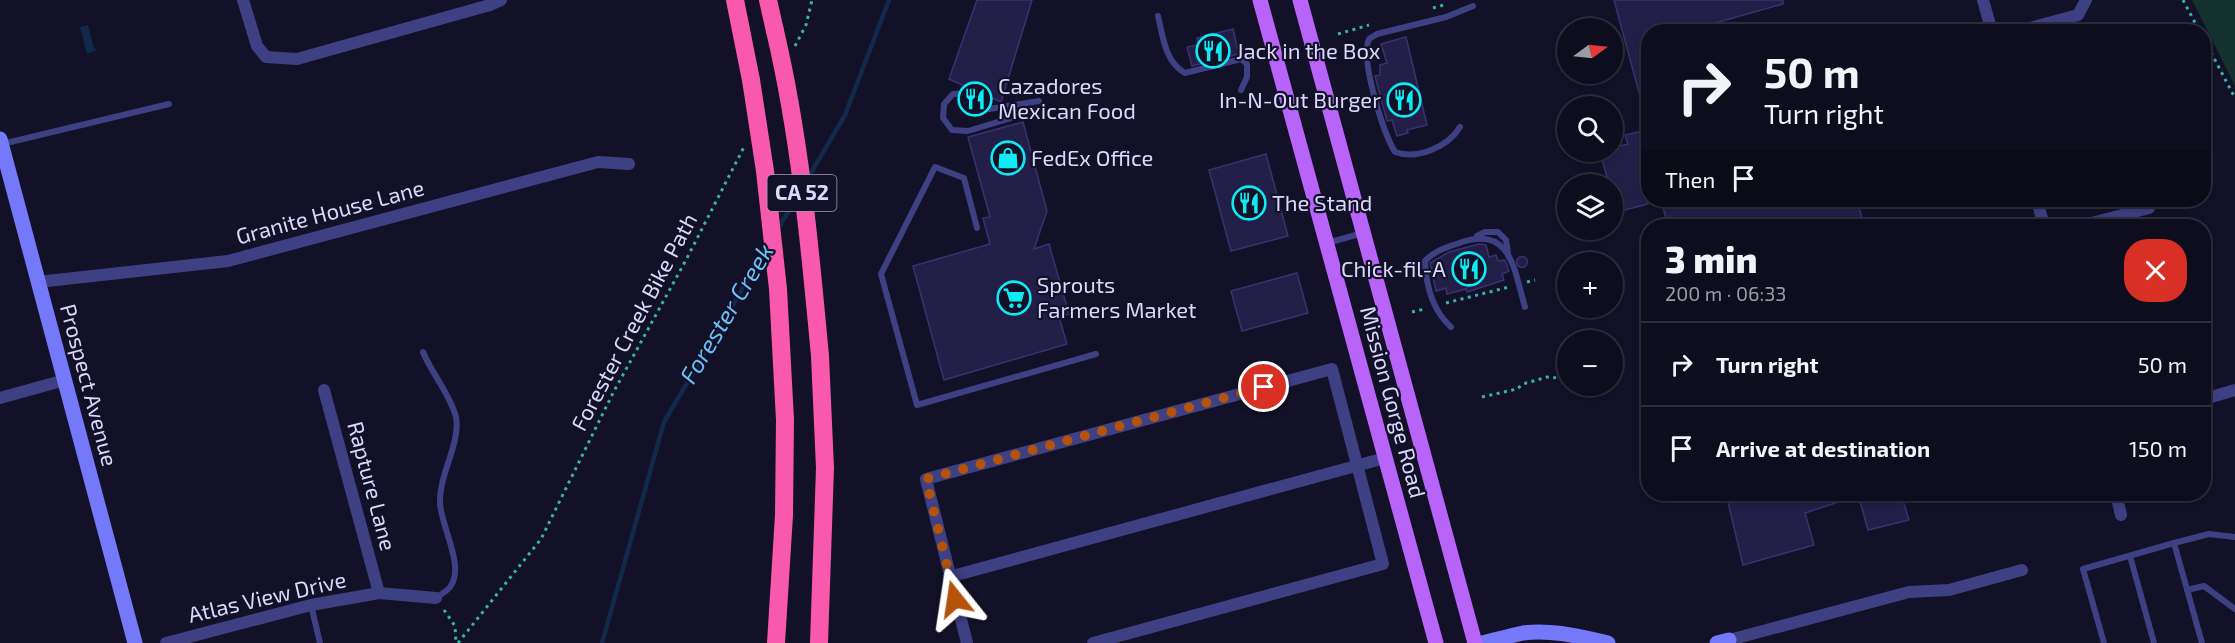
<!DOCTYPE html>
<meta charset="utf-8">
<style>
:root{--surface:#0e0d1d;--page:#1c1b2a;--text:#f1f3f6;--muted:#9b9ca4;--line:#2e2d3b}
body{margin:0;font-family:"Exo 2",sans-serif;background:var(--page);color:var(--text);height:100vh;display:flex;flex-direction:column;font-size:22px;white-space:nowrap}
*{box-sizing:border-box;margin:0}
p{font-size:20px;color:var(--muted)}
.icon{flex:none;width:33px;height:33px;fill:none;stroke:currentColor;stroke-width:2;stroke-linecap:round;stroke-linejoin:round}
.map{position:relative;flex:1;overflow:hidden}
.drawer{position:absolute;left:1641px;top:219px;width:570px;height:282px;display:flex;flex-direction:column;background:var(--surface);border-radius:24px;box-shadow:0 3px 9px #0003,0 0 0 2px var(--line)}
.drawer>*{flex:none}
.banner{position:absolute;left:1641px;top:24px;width:570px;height:183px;border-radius:24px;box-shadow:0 3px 9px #0003,0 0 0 2px var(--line);background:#0e0d1d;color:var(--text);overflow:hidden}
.needle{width:39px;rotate:75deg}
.buttons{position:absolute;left:1557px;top:18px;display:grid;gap:12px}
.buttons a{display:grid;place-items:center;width:66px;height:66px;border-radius:50%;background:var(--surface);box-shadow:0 3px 9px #0003,0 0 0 2px var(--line);font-size:30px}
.pin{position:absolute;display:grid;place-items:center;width:51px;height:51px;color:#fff;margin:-26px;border:3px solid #fff;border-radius:50%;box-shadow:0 2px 6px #0007}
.me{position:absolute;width:66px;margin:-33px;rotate:345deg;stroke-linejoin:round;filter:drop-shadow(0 0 4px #0008)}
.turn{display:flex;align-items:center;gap:21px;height:126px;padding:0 24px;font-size:27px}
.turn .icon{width:78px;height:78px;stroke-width:2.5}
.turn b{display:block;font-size:42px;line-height:51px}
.then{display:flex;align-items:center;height:57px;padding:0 24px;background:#0003;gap:12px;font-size:22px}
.round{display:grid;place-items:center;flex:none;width:63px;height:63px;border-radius:24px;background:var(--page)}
.headline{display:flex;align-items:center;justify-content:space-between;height:102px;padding:0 24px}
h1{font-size:36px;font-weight:800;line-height:45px}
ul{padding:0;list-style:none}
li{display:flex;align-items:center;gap:18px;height:84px;padding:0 24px;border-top:2px solid var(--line)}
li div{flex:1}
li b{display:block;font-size:22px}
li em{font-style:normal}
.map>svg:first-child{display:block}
</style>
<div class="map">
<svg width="2235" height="643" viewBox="0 0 2235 643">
<rect width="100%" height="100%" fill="#131127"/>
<path fill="#14312e" d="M2192,0h43v86z"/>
<path fill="#112a4b" d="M88,25l6,23 3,2 -10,4 -7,-27z"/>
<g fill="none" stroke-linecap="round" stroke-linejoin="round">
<g stroke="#112a4b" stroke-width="4.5">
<path d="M808,178l37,-63 44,-115"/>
<path d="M777,230l21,-34"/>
<path d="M602,643l62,-221 103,-175"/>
</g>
</g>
<g fill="#231e47" stroke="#3a3172" stroke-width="1.5">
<path d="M977,0h55l-31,102 -52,-23z"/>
<path d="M1614,0h169v4l-68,19 2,9h-69v78l-4,1z"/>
<path d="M1233,29l6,25 -47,12 -5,-19 11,-2 -1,-7z"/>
<path d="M1406,37l21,88 -20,5 1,3 -11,3 -5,-16 -5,1 -12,-45 5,-1v-10l7,-2 -6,-19z"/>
<path d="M1023,122l24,89 -13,38 15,-5 20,70 -10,3 8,27 -123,36 -31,-114 77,-22 -7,-26 7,-1 -22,-80z"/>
<path d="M1648,130v74l-31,8 -5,-28h-3l-9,-32h12v-4l16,-4 -3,-9z"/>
<path d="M1266,154l22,82 -57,15 -22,-81z"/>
<path d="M1661,200h196l7,26h-196z"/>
<path d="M1479,244l7,1 3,12 7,-2 2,6 7,-1 4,11 -7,3 2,6 -37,12 -1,-3 -19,5 -1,-6 -10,3 -6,-28 19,-11z"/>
<circle cx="1522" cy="262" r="5.5"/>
<path d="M1297,273l11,40 -66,18 -11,-40z"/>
<path d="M1726,494h130l1,2 -52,17 9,32 -71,20z"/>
<path d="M1858,494h43l8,26 -41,10z"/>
</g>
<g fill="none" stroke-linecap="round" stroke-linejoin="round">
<g stroke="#35b4a5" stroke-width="3" stroke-dasharray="3 4.5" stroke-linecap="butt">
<path d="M2183,0l17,32"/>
<path d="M1433,8l14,-4"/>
<path d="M1338,34l31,-9"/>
<path d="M2204,39l31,59"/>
<path d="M795,46l11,-21 6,-25"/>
<path d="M1527,282l8,-2"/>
<path d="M1446,303l63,-16"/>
<path d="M1412,312l13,-3"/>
<path d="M1482,397l35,-8 6,-5 24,-7 6,1 15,-3"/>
<path d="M444,610l11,16 1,17"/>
<path d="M458,643l83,-104 72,-146 73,-133 59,-115"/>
</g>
<g stroke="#3e4084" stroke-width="6">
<path d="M1158,16c5,21 7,46 27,57l56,-14 6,5v13l-6,13"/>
<path d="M1039,101l-50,8c-11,-12 -20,-17 -36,-15l-9,10 -1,14 9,12 16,1 73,-22"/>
<path d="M1460,127c-12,20 -43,33 -65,25 -12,-20 -35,-92 -26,-113l8,-5 69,-17 27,-11"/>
<path d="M2,144l167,-40"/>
<path d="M977,228l-13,-50 -29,-11 -54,107 36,131 179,-51"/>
<path d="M1477,236l8,-4h13l8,8 2,13"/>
<path d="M1327,243l36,-10"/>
<path d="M1451,327c-19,-17 -25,-41 -26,-66 10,-11 23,-14 37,-19 50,-16 52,29 63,65"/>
<path d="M423,352c9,22 27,42 33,65 5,25 -17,58 -16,85 0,23 26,65 10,85 -3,4 -10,8 -14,11"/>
<path d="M2130,556l24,87"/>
<path d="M2187,590l17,-4 31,23"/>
<path d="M311,605l9,38"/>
<path d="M2104,643l-21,-74 91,-26"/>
<path d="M2202,643l-28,-100 35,-9 26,3"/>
</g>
<g stroke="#3e4084" stroke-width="12">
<path d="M243,0l14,46 9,11 31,2 193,-54 11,-5"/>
<path d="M1983,0l9,32"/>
<path d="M2015,32l63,-17 8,-15"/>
<path d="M2037,200l7,26"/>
<path d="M2080,226l69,-18"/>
<path d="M38,282l190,-21 370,-99 31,2"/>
<path d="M324,390l55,203"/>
<path d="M0,398l65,-18"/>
<path d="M2204,399l31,-9"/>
<path d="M2116,494l5,21"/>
<path d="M949,577l436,-119"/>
<path d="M1729,640l180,-48 40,-2 73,-20"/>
<path d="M166,643l145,-38 68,-12 57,5"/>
<path d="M967,643l-41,-164 406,-110 51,195 -290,79"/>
</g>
<g stroke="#7479f9" stroke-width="15">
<path d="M0,139l135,504"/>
<path d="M1482,643c13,-3 27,-7 41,-10 29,-4 58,4 85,10"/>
<path d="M1717,643l12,-3"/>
</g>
<g stroke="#b864f8" stroke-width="15">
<path d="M1260,0l176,643"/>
<path d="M1300,0l175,643"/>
</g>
<g stroke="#f859af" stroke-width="18">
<path d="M735,0l16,80"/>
<path d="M768,0l7,31"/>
<path d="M776,643l8,-128 1,-95"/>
<path d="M819,643l6,-175 -5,-112"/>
</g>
<g stroke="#f859af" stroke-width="18">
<path d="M775,31c25,106 35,217 45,325"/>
<path d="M751,80l14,91 13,118 7,131"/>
</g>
</g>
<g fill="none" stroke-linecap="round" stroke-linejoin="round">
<path stroke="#b45309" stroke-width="10" stroke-dasharray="0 18" d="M955,599l-29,-120 338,-92"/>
</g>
<defs>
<g id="restaurant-ring" transform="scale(1.725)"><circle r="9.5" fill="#131127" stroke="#0decf4" stroke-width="1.5"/><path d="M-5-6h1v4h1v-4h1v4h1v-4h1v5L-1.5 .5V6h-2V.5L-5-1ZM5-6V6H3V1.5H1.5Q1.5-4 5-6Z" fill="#0decf4"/></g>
<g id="shop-ring" transform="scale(1.725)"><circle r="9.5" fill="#131127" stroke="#0decf4" stroke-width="1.5"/><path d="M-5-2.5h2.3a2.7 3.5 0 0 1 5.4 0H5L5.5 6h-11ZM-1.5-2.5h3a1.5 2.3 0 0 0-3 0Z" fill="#0decf4"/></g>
<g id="supermarket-ring" transform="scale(1.725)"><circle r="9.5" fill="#131127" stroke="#0decf4" stroke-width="1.5"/><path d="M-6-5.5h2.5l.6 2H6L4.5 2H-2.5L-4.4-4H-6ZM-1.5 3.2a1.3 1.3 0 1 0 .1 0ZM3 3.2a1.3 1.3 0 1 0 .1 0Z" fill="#0decf4"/></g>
</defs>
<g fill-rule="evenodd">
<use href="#restaurant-ring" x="1213" y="51"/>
<use href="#restaurant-ring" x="975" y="99"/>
<use href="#restaurant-ring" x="1404" y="100"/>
<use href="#shop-ring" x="1008" y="158"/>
<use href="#restaurant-ring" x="1249" y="203"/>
<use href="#restaurant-ring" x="1469" y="269"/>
<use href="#supermarket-ring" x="1014" y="298"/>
</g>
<g text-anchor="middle" stroke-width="4.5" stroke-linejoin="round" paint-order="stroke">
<rect fill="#131127" stroke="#9e9cbd" stroke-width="1.5" x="767.5" y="175" width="69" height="36" rx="4.5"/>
<g font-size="21" font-weight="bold" fill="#dad8fd">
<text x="802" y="200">CA 52</text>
</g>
<g font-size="22" fill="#dad8fd" stroke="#131127" text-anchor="start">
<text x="1236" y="59">Jack in the Box</text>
<text x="998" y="94">Cazadores<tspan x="998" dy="25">Mexican Food</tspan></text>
<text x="1381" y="108" text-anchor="end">In-N-Out Burger</text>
<text x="1031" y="166">FedEx Office</text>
<text x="1272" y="211">The Stand</text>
<text x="1446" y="277" text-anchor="end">Chick-fil-A</text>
<text x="1037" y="293">Sprouts<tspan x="1037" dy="25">Farmers Market</tspan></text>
</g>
<g font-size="22" fill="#dad8fd" stroke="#131127">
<text transform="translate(330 212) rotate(-15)" y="8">Granite House Lane</text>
<text transform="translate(634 322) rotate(-62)" y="8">Forester Creek Bike Path</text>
<text transform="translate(89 385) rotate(75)" y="8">Prospect Avenue</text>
<text transform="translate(1393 402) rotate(75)" y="8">Mission Gorge Road</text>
<text transform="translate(372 486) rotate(75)" y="8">Rapture Lane</text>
<text transform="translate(267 597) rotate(-13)" y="8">Atlas View Drive</text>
</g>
<g font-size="24" font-style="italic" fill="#6bc0f9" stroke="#131127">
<text transform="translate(727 314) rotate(-59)" y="8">Forester Creek</text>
</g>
</g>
</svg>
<div class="buttons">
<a><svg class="needle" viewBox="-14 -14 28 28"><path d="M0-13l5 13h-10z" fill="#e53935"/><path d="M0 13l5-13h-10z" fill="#9b9ca4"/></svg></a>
<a><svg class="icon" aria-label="search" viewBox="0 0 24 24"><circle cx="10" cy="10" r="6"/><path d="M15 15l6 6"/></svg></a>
<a><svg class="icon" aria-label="layers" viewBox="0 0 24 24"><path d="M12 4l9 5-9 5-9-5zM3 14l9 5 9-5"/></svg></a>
<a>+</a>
<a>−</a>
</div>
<div class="pin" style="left:1264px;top:387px;background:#d93025"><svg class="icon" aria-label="arrive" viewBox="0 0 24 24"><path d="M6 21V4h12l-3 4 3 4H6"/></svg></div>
<svg class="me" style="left:955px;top:599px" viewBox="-20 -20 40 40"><path d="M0-17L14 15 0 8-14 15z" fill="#b45309" stroke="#fff" stroke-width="4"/></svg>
<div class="banner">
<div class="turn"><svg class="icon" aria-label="right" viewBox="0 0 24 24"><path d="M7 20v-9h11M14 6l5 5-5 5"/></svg><div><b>50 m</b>Turn right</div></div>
<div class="then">Then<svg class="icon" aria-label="arrive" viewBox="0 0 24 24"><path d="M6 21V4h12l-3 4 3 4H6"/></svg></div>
</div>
<section class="drawer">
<div class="headline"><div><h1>3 min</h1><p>200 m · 06:33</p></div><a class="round" style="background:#d93025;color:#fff"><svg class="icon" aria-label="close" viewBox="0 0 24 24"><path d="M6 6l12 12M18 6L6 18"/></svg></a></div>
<ul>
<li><svg class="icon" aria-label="right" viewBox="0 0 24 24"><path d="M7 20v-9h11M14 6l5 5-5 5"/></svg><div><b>Turn right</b></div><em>50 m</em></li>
<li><svg class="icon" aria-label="arrive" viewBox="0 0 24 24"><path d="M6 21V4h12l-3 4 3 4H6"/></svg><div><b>Arrive at destination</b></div><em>150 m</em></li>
</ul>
</section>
</div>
